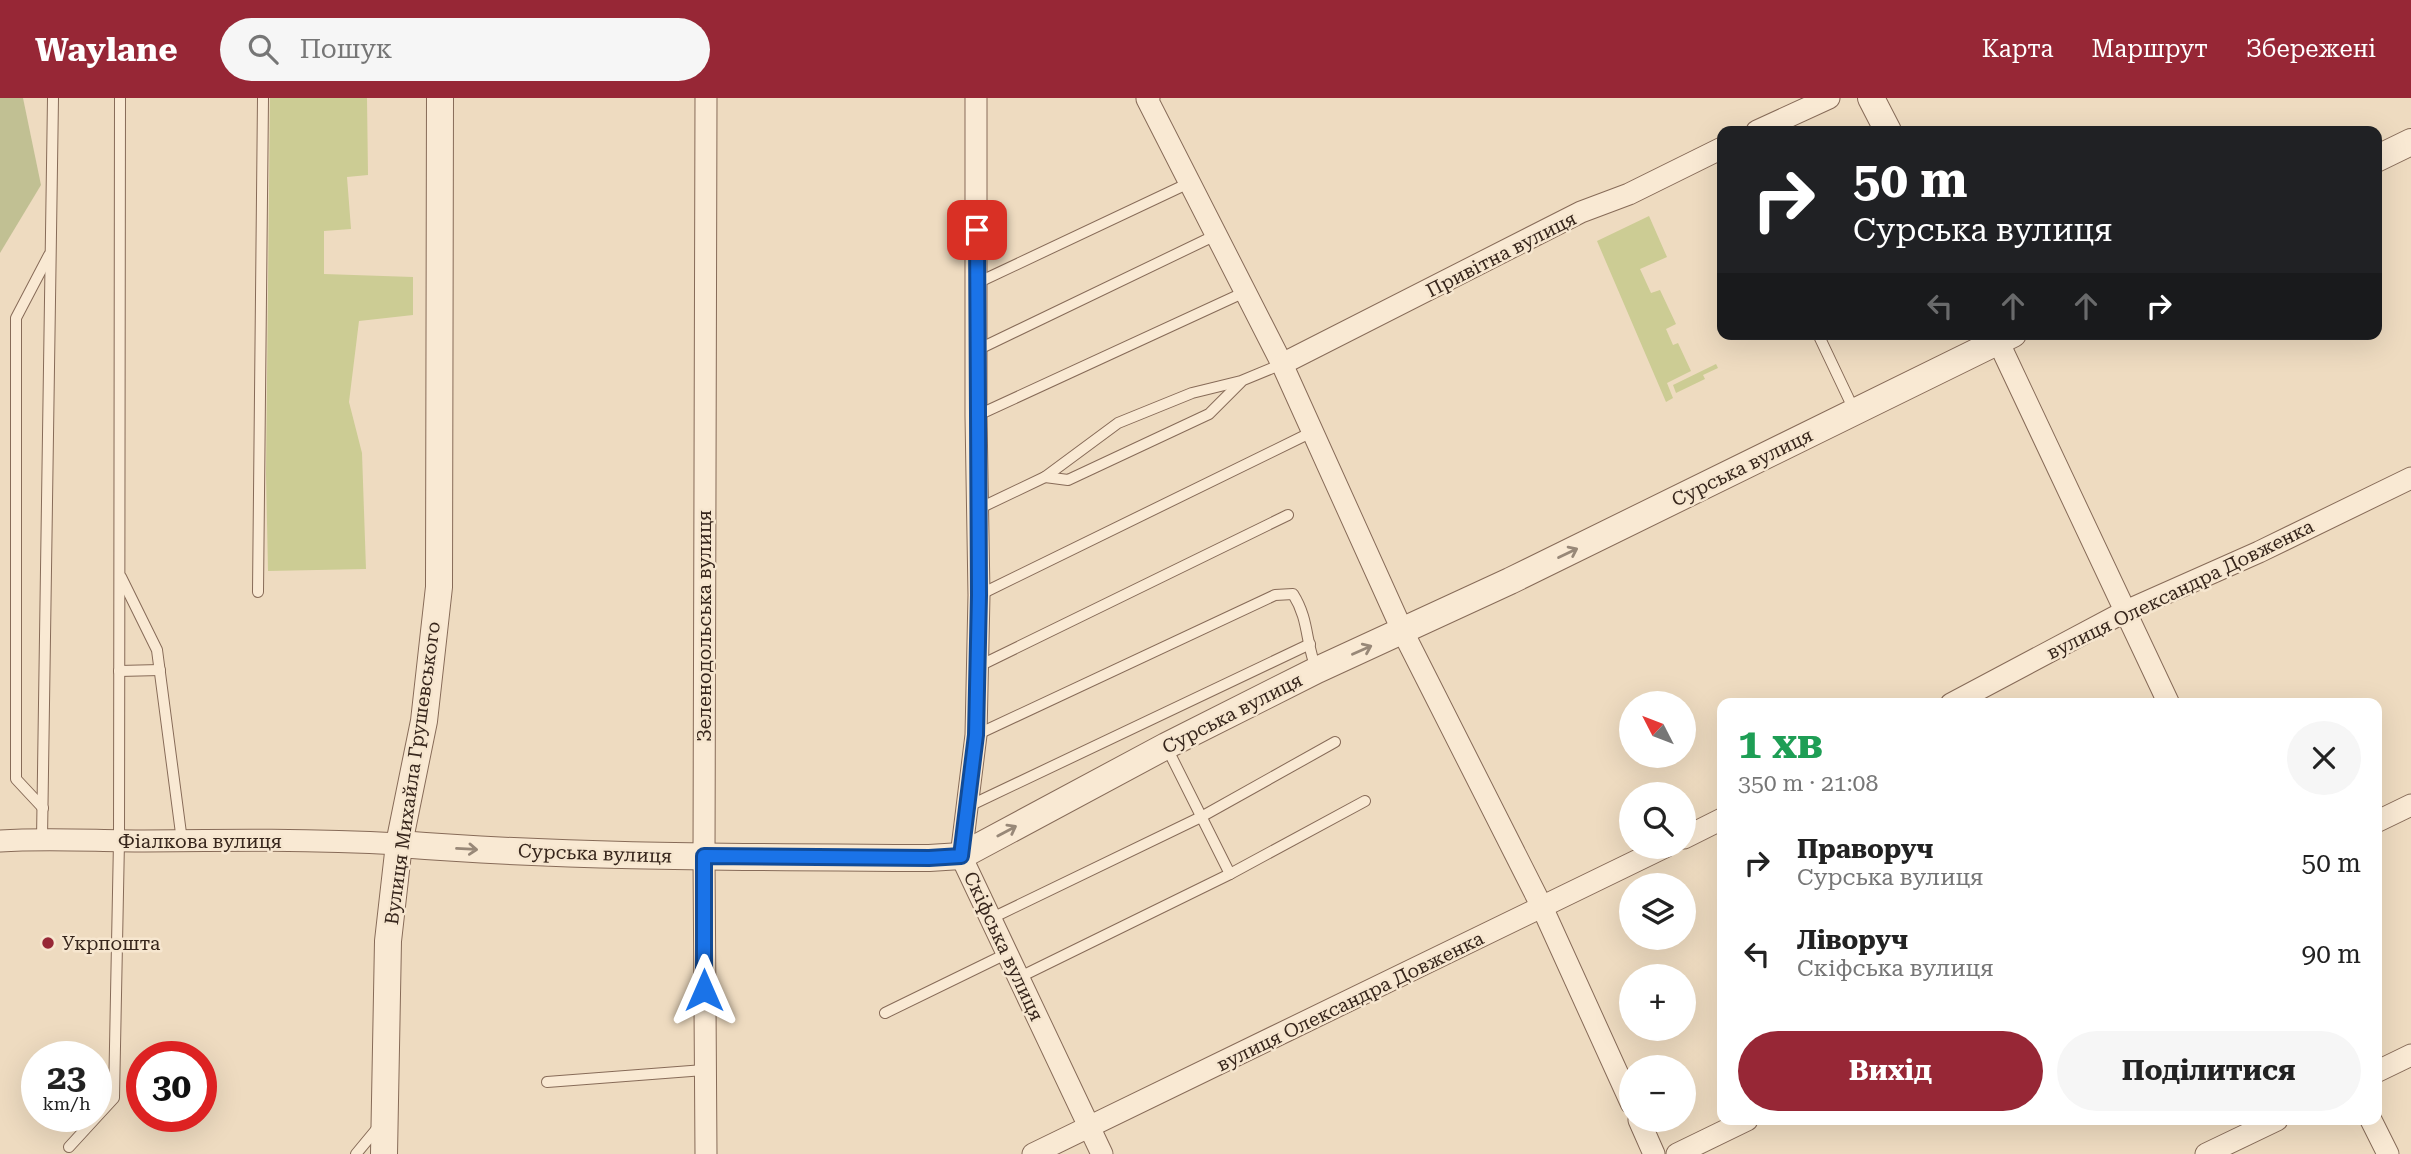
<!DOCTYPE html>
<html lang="uk">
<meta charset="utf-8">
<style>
:root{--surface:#fff;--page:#f6f6f6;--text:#222;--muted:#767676;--accent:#972736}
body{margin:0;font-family:"Roboto Serif",serif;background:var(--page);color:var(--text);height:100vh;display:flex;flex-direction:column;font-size:26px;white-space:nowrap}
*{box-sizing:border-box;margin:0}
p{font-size:23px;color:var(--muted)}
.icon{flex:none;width:38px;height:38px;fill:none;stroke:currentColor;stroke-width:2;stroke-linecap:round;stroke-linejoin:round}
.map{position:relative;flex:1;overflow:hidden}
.drawer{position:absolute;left:1717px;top:600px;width:665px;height:427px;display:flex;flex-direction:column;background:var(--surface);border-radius:14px;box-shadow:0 7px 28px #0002}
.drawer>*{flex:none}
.top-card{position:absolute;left:1717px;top:28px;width:665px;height:214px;border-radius:14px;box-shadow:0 7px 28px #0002;background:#202124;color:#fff;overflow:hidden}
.needle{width:46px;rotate:312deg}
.buttons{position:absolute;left:1619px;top:593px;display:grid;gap:14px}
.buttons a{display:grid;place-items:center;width:77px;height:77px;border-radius:50%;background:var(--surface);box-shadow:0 7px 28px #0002;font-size:35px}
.speed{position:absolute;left:21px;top:943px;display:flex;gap:14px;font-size:35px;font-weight:700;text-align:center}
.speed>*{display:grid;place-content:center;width:91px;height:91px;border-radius:50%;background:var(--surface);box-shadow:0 7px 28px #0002;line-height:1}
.speed small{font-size:18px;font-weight:400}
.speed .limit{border:10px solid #d22;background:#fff;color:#111}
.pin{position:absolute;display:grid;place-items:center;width:60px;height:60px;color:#fff;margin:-30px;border-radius:14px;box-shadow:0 4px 10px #0006}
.me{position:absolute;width:77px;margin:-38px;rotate:0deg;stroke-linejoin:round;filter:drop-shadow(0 0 5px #0008)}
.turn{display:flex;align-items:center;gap:24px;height:147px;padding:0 21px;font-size:32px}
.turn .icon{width:91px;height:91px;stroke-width:2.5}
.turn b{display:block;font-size:49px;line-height:60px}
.lanes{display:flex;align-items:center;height:66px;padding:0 21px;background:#0003;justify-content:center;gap:35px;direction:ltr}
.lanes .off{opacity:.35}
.round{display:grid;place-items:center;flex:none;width:74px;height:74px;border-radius:37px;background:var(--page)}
.headline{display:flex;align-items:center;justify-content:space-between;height:119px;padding:0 21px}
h1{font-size:42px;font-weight:700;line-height:52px;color:#1e9e55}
.button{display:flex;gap:14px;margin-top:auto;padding:14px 21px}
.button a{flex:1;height:80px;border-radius:42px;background:var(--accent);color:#fff;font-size:28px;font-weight:700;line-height:80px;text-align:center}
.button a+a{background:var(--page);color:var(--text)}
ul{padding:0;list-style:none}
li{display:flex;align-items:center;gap:21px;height:91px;padding:0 21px}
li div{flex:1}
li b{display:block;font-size:26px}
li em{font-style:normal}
header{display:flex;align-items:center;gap:42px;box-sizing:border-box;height:98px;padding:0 35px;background:var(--accent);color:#fff}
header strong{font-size:33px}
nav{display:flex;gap:38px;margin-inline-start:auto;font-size:24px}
.search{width:490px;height:63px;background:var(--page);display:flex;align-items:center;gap:18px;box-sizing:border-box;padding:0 24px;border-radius:38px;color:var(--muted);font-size:26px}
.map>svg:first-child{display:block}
</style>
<header>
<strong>Waylane</strong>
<div class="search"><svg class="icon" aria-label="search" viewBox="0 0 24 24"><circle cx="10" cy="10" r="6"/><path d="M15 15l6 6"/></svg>Пошук</div>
<nav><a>Карта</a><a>Маршрут</a><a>Збережені</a></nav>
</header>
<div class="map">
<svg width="2411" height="1056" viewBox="0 0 2411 1056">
<rect width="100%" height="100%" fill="#eedbc0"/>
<g fill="#cccc94">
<path d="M270,0h97l1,77 -21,2 4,52 -27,2v43l89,3v38l-54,6 -10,81 13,51 4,116 -98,2 -2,-97z"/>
<path d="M1649,118l18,41 -27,12 11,24 9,-3 16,34 -10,5 7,16 5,-2 13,28 -24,12 6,15 -7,4 -69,-161z"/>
<path d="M1716,266l2,4 -15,7 2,4 -29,14 -3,-8z"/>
</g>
<path fill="#c1c093" d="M0,0h23l18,87 -41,68z"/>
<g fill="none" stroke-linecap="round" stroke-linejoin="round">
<g stroke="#876b58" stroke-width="12">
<g id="service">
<path d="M977,185l212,-100"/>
<path d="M1818,236l37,78"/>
<path d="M977,252l239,-115"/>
<path d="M976,318l269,-124"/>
<path d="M1045,379l23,3 141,-66 32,-32"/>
<path d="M978,411l67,-32 73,-54 74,-30 49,-12 41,-17"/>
<path d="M121,479l36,73 25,191"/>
<path d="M258,494l5,-494"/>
<path d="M979,497l333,-163"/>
<path d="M977,569l311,-152"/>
<path d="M119,573l41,-1"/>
<path d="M976,637l299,-140 18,-1c17,27 12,50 24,76"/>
<path d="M1166,648l64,128"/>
<path d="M969,708l341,-162"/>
<path d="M43,710l-27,-29v-461l33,-63"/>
<path d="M42,741l11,-741"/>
<path d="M992,820l209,-101 134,-75"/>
<path d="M1020,879l210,-103 135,-73"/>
<path d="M885,915l123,-60"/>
<path d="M547,984l157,-12"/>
<path d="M69,1049l45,-49 5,-257 1,-743"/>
<path d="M356,1056l24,-29"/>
</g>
</g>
<g stroke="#876b58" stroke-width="23">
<g id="minor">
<path d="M706,0l-2,759 2,297"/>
<path d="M976,0v318l3,179 -3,140 -15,121 141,298"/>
<path d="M1149,0l-2,1 135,265 121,268 139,275 89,196"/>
<path d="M1757,33l72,-33"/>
<path d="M1998,243l171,363"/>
<path d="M1282,266l299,-152 48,-18 93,-46"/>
<path d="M1951,606l175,-93 133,-59 152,-74"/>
<path d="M2376,724l35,-17"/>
<path d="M1684,740l38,-19"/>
<path d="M0,743c48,-3 96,0 144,0 85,-1 170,-2 255,3"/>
<path d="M2376,974l35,-17"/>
<path d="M1639,1022l15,34"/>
<path d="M2371,1022l17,34"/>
<path d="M1033,1056l632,-307"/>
<path d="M1677,1056l70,-34"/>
<path d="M2206,1056l71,-34"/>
</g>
</g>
<g stroke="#876b58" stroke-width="28">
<g id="tertiary">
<path d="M1871,0l17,33"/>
<path d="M2376,61l35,-17"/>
<path d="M399,746c176,14 353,13 530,14l32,-2 205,-110 151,-76 193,-89 503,-247"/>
<path d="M384,1056l4,-213 11,-97 25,-123 15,-134 1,-489"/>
</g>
</g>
<use href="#service" stroke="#f9e9d3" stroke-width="10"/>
<use href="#minor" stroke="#f9e9d3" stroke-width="21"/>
<use href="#tertiary" stroke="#f9e9d3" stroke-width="26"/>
</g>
<defs><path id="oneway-shaft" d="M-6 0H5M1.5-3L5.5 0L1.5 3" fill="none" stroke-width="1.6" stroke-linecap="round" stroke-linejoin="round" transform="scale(1.75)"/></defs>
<g stroke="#988878">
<use href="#oneway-shaft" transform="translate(1568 455) rotate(-26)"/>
<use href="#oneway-shaft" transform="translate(1362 552) rotate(-24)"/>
<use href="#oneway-shaft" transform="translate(1007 733) rotate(-28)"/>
<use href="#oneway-shaft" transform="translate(467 751) rotate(3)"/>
</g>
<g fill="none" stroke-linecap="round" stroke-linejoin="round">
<g stroke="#114b97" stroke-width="18">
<path id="route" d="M704,892v-134l225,2 32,-2 15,-121 3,-140 -2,-365"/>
</g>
<use href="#route" stroke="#1a73e8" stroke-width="12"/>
</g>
<circle fill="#972736" stroke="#f6e6cf" stroke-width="2.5" cx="48" cy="845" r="7"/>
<g text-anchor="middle" stroke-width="5" stroke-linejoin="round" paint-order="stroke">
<g font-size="19" fill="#37261c" stroke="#f6e6cf">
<text transform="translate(1501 156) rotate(-27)" y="7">Привітна вулиця</text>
<text transform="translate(1742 369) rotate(-26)" y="7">Сурська вулиця</text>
<text transform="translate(2180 491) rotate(-26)" y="7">вулиця Олександра Довженка</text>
<text transform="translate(704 528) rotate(-90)" y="7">Зеленодольська вулиця</text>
<text transform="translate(1232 615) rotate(-27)" y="7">Сурська вулиця</text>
<text transform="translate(412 675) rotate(-82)" y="7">Вулиця Михайла Грушевського</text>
<text x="200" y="750">Фіалкова вулиця</text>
<text transform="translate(595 755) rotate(2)" y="7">Сурська вулиця</text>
<text transform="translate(1004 848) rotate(65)" y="7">Скіфська вулиця</text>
<text transform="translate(1350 903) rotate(-26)" y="7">вулиця Олександра Довженка</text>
</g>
<g font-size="19" fill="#37261c" stroke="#f6e6cf" text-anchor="start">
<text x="62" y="852">Укрпошта</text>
</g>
</g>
</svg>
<div class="buttons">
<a><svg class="needle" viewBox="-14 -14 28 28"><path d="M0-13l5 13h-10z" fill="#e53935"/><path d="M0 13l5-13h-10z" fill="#767676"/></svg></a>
<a><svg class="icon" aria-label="search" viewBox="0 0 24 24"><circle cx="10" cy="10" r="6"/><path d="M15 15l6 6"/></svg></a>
<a><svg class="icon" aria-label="layers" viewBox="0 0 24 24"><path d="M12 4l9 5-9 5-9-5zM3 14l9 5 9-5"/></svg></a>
<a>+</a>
<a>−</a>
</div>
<div class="speed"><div>23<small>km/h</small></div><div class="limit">30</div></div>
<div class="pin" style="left:977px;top:132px;background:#d93025"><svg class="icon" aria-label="arrive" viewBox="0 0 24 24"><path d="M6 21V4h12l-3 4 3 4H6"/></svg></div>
<svg class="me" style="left:704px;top:892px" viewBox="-20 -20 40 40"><path d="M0-17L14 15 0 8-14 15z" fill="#1a73e8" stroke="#fff" stroke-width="4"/></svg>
<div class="top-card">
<div class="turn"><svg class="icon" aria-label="right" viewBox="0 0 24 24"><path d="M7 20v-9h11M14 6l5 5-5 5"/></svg><div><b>50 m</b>Сурська вулиця</div></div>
<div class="lanes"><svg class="icon off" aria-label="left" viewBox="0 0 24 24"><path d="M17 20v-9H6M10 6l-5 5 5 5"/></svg><svg class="icon off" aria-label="ahead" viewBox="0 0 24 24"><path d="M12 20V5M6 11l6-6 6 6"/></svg><svg class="icon off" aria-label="ahead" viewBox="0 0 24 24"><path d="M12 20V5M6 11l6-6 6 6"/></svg><svg class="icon" aria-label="right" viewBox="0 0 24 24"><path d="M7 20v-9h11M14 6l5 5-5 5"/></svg></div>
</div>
<section class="drawer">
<div class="headline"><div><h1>1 хв</h1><p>350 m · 21:08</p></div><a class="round"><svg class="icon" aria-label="close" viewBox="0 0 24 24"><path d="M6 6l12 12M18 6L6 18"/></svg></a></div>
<ul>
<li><svg class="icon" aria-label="right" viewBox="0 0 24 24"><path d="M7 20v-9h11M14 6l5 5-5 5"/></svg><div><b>Праворуч</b><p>Сурська вулиця</p></div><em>50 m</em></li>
<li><svg class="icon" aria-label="left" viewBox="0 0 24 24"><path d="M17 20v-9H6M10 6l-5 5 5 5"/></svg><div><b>Ліворуч</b><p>Скіфська вулиця</p></div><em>90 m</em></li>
</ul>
<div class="button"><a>Вихід</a><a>Поділитися</a></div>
</section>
</div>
